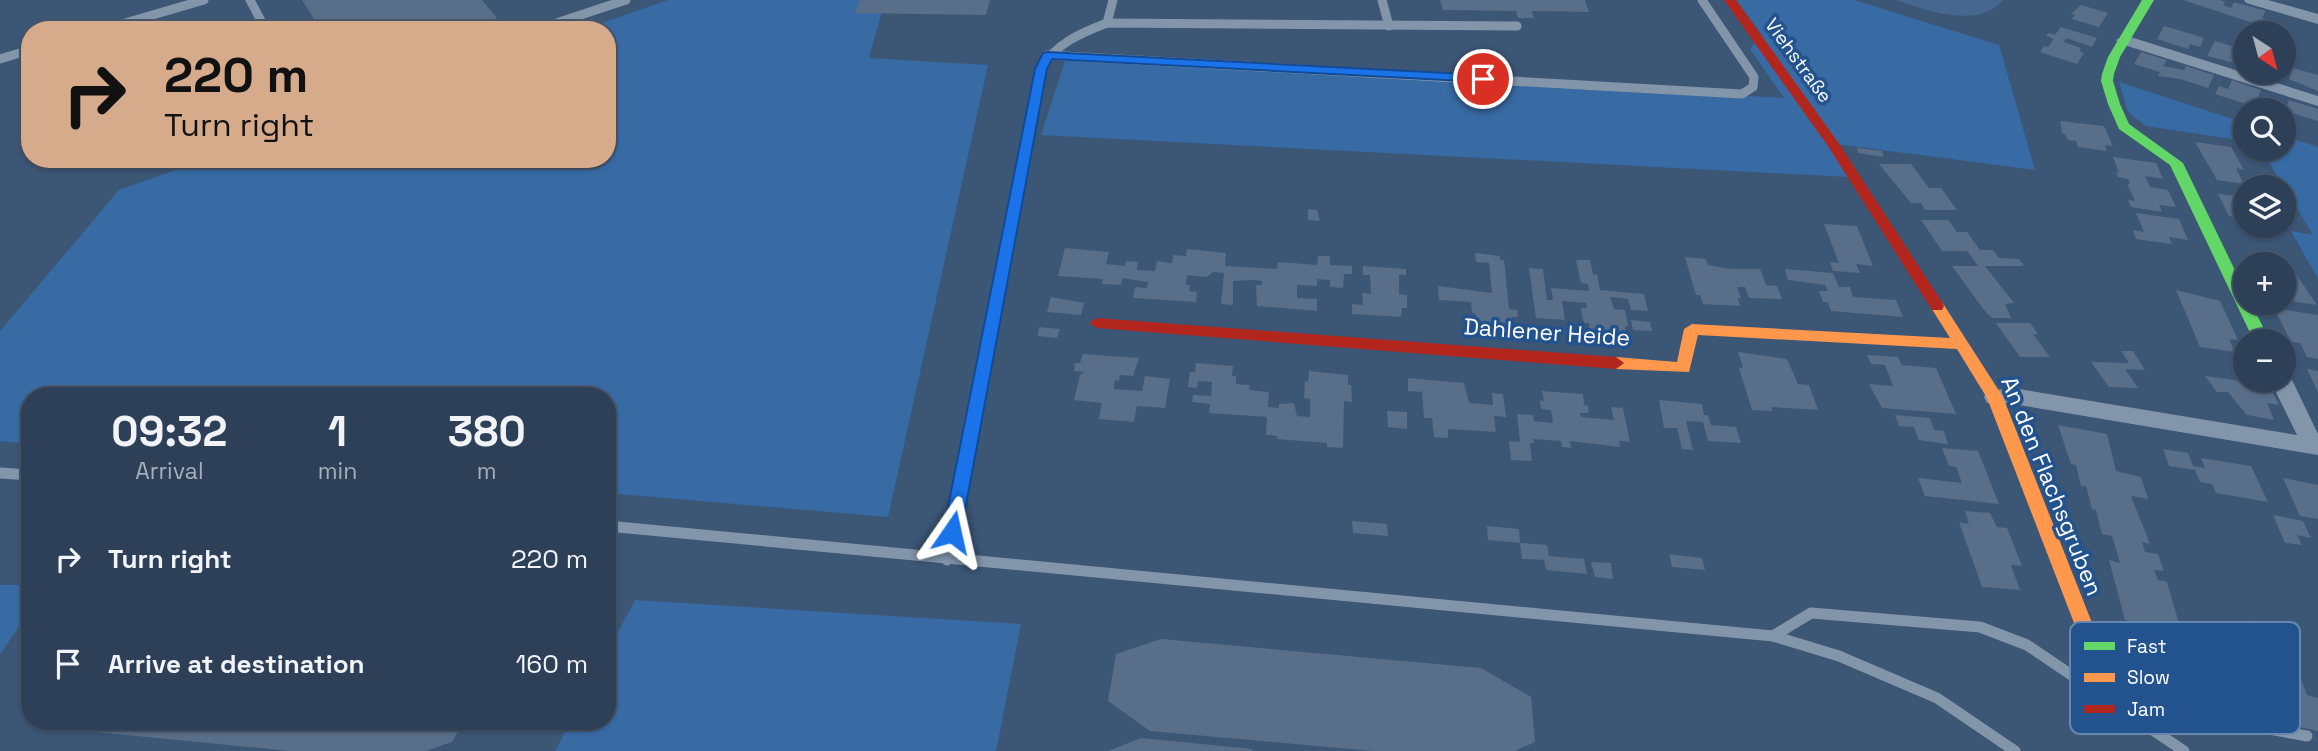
<!DOCTYPE html>
<meta charset="utf-8">
<style>
:root{--surface:#2d4058;--page:#35475e;--text:#f1f3f6;--muted:#a7afba;--line:#48596e}
body{margin:0;font-family:"Space Grotesk",sans-serif;background:var(--page);color:var(--text);height:100vh;display:flex;flex-direction:column;font-size:26px;white-space:nowrap}
*{box-sizing:border-box;margin:0}
p{font-size:23px;color:var(--muted)}
.icon{flex:none;width:38px;height:38px;fill:none;stroke:currentColor;stroke-width:2;stroke-linecap:round;stroke-linejoin:round}
.map{position:relative;flex:1;overflow:hidden}
.sheet{position:absolute;left:21px;top:387px;width:595px;height:343px;display:flex;flex-direction:column;background:var(--surface);border-radius:28px;box-shadow:0 2px 5px #0004,0 0 0 2px var(--line)}
.sheet>*{flex:none}
.guide{position:absolute;left:21px;top:21px;width:595px;height:147px;border-radius:28px;box-shadow:0 2px 5px #0004,0 0 0 2px var(--line);background:#d6ab8b;color:#111;overflow:hidden}
.needle{width:46px;rotate:144deg}
.buttons{position:absolute;left:2233px;top:21px;display:grid;gap:14px}
.buttons a{display:grid;place-items:center;width:63px;height:63px;border-radius:50%;background:var(--surface);box-shadow:0 2px 5px #0004,0 0 0 2px var(--line);font-size:35px}
.pin{position:absolute;display:grid;place-items:center;width:60px;height:60px;color:#fff;margin:-30px;border:4px solid #fff;border-radius:50%;box-shadow:0 2px 7px #0007}
.me{position:absolute;width:77px;margin:-38px;rotate:11deg;stroke-linejoin:round;filter:drop-shadow(0 0 5px #0008)}
.turn{display:flex;align-items:center;gap:24px;height:147px;padding:0 28px;font-size:32px}
.turn .icon{width:91px;height:91px;stroke-width:2.5}
.turn b{display:block;font-size:49px;line-height:60px}
.eta{display:flex;justify-content:space-evenly;align-items:center;height:119px;text-align:center}
.eta b{font-size:42px;font-weight:700;line-height:49px}
ul{padding:0;list-style:none}
li{display:flex;align-items:center;gap:21px;height:105px;padding:0 28px}
li div{flex:1}
li b{display:block;font-size:26px}
li em{font-style:normal}
.map>svg:first-child{display:block}
</style>
<div class="map">
<svg width="2318" height="751" viewBox="0 0 2318 751">
<rect width="100%" height="100%" fill="#3c5676"/>
<g fill="#386aa4">
<path d="M668,0h217l-16,58 119,7 -100,452 -281,-24v-97h-577v48l-30,-3v-110l119,-141 88,-31h400v-129h-25z"/>
<path d="M1736,0h118l145,45 36,125 -207,-27 21,34 -808,-42 25,-77 718,40 -34,-49 12,-14z"/>
<path d="M2119,82l126,41v18l-99,-15 -18,-14z"/>
<path d="M2284,136l34,11v132l-27,-48 22,4 -52,-86h23z"/>
<path d="M0,585h30v26l-30,43z"/>
<path d="M635,600l386,24 -25,127h-441l16,-30h36v-68z"/>
</g>
<path fill="#456790" d="M1896,0h107c-24,30 -77,10 -107,0z"/>
<g fill="#596e88">
<path d="M302,0h180l15,18 -36,12h-140z"/>
<path d="M860,0h130l-4,15 -131,-2z"/>
<path d="M1440,0h145l4,12 -57,-1 2,7h-16l-2,-7 -73,-1z"/>
<path d="M2183,0h37l5,2 -2,3 8,3 3,-6 32,9 -4,7 9,3 -3,7z"/>
<path d="M2081,5l27,8 -9,14 -27,-8 3,-4 -4,-1z"/>
<path d="M207,20l5,10h-36v-1z"/>
<path d="M2164,26l31,9 9,3 -4,9 -10,-3 -2,5 -31,-10z"/>
<path d="M2061,27l36,11 -5,9 -26,-9 -2,4 17,6 -2,3 5,2 -7,11 -37,-12 4,-6 4,1 6,-8 -8,-3 2,-3 7,2z"/>
<path d="M2215,41l30,9v16l-38,-10z"/>
<path d="M2141,52l26,8 -4,6 21,4 2,-4 28,9 -6,13 -28,-9 -22,-3 2,-4 -26,-8z"/>
<path d="M2293,68l25,7v16l-29,-12z"/>
<path d="M2232,80l29,10 -4,10 10,3 -3,7 -49,-16 4,-8 9,3z"/>
<path d="M2289,100l29,9v12l-33,-10z"/>
<path d="M2060,121l44,5 9,20 -8,-1 2,6 -29,-4 -2,-6 -8,-1 -3,-6 -3,-1z"/>
<path d="M2195,142l36,5 13,23 -8,-2 8,16 -27,-4z"/>
<path d="M1857,148l25,3 2,6 -26,-4z"/>
<path d="M2113,157l43,6 7,16 -18,-3 5,11 18,3 8,17 -17,-2 3,7 -31,-5 -3,-7 7,1 -8,-17h3l-2,-5 -10,-2 -2,-5 3,1z"/>
<path d="M1879,164h32l18,24h12l16,22h-32l-4,-7h-10z"/>
<path d="M2218,194l27,3v23l-16,-4z"/>
<path d="M1308,209l9,1 3,11 -12,-1z"/>
<path d="M2136,213l43,6 9,21 -19,-3 3,7 -36,-5 -3,-9 11,2z"/>
<path d="M1921,220h27l9,12h10l13,18h13l6,8 20,1 5,7h-39l29,37 -9,1 6,14h-19l-8,-8 -32,-44h26l-11,-15h-25z"/>
<path d="M1824,224l33,2 16,40 -17,-2 4,9 -27,-2 -3,-9 9,1z"/>
<path d="M1065,248l44,4 -3,12 19,2 1,-5 12,1 -1,8 18,1 2,-10 15,2 1,-8 13,1 1,-7 39,4 -1,13 52,3 1,-7 39,3 1,-9h12v9l22,1v8h-8l-1,14 -13,-1v-7l-13,-1v7l-20,-1v13l20,1v12l-60,-5 -1,-21h6v-4l-9,-1 -20,1v24l-12,-1 3,-31 -11,-1 -6,5 -20,-2 -1,10h4l-1,6 8,1 -1,10 -63,-4 2,-11 12,1 1,-6 -26,-4 -1,7 -19,-1 1,-5 -45,-3z"/>
<path d="M1475,253l25,3v4h4l5,49 8,1 1,7h-6l1,9 -36,-3 -1,-9 -4,-1 -1,-11 -32,-2 -1,-14 54,7 -3,-30 -13,-1z"/>
<path d="M1685,257l21,2 2,6 23,4h29l6,16 11,1 5,13 -33,-1 -4,-11h-8l4,11h-3l2,8 -37,-2 -3,-9h-4z"/>
<path d="M1576,260h14l3,14 4,1 3,15 44,4 4,17 -17,-1 -3,-11 -18,-2 4,12 11,1 3,16h-3l1,8 -36,-3 -1,-8h-5l-2,-8 -1,-7h6l-1,-5 -24,-2 3,19 -29,-2 -7,-50 14,1 4,31h6l-2,-12 38,3 -1,-7 -7,-1z"/>
<path d="M1363,266l43,3v6l-7,-1v20l8,1v13h-5l-1,9 -49,-3v-10l11,1 -1,-12 9,1 -1,-19h-7z"/>
<path d="M1785,269l48,4 6,14h11l3,10 43,3 7,17 -72,-6 -3,-9h-5l-4,-11h9l-3,-6 -37,-5z"/>
<path d="M2284,272l12,2 21,31 -33,-5z"/>
<path d="M2176,290l44,11 18,39 -9,-1 6,13 -35,-5z"/>
<path d="M1051,297l33,6 -3,12 -34,-3z"/>
<path d="M2274,308l44,7v44l-11,-2 -7,-14 -9,-1z"/>
<path d="M1631,320l19,2 2,9 -19,-1z"/>
<path d="M1996,323h34l8,11h-5l17,23h-30z"/>
<path d="M1039,327l21,2 -3,9 -19,-2z"/>
<path d="M2121,351h12l12,19 -20,-1 13,19 -29,-1 -18,-25 38,1z"/>
<path d="M1738,352l49,7 11,25 11,1 9,25 -47,-3 2,4 -21,-1 -13,-42 4,-1z"/>
<path d="M1083,354l56,4 -6,18 -13,-1 -1,6 -4,-1 -1,9 28,2 3,-15 25,3 -5,29 -28,-2 -3,16 -35,-3 3,-16 -28,-3 6,-25 4,-3 -10,-1 1,-8h5z"/>
<path d="M1867,355l31,2 4,8 34,3 20,46 -74,-6 -13,-24 24,2 -8,-21 -14,-1z"/>
<path d="M1196,363l37,3 -1,10h4v8l14,1 -1,5 20,2 -1,15 11,1v-4l15,-1 3,13 13,1v-18l-6,-1 1,-17 3,1 1,-11 39,4v10h3l1,17 -8,-1 -1,47 -16,-1v-4l-50,-4v-3l-11,-1 1,-18 -58,-4 1,-9 -18,-2 1,-7 18,1 1,-14 -14,-1 -1,7 -9,-1 2,-15h5z"/>
<path d="M2307,369l11,2v21z"/>
<path d="M2205,376l52,7 2,4 12,2 8,16 -12,-2 7,17 -27,-5 -19,-23h-11z"/>
<path d="M1408,378l56,5 5,20 24,2 -1,-12 11,1 3,23 -12,-1 2,16 -48,-3v9l-14,-1 -2,-19h-8l-2,-26 -14,-1z"/>
<path d="M1542,391l41,3 1,11 4,1 1,7h-9l1,4 33,3 -3,-13 12,1 7,34 -11,-1 1,6 -50,-6 1,7 -9,-1 -1,-6 -28,-2 1,4h-4l2,18 -21,-1 -2,-19 11,1 -3,-28 16,1 1,6 19,2 -2,-13 -10,-1 -1,-9 4,1z"/>
<path d="M1659,400l43,4 2,11h4l3,10 25,2 5,16 -33,-2 -5,-19 -17,-1 7,29 -11,-1 -5,-21h-13z"/>
<path d="M1387,411l20,1v17l-19,-2z"/>
<path d="M1895,415l35,3 4,12 10,1 4,13 -29,-4 -5,-13 -15,-1z"/>
<path d="M2058,425l49,9 9,37 25,6 7,22 -17,-3 19,48 -8,-2 3,10 13,2 6,17 -10,-1 4,10 9,2 16,55 10,3 7,19 -61,-13 -7,-24 -7,-2 -16,-60 11,3 -8,-27 -10,-2 -6,-24 -4,-1 -6,-23h-5l-5,-21 -5,-1z"/>
<path d="M1942,448l36,3 21,53 -74,-8 -7,-18 44,5 -6,-16 -7,-1z"/>
<path d="M2163,449l25,4 5,13 12,2 -4,-10 50,8 17,36 -52,-9 -4,-9 -12,-2 -5,-12 -26,-4z"/>
<path d="M2283,478l35,7v34l-18,-3z"/>
<path d="M1965,511l25,2 7,14 10,1 15,38 -11,-1 9,25 -38,-3 -23,-65 10,2z"/>
<path d="M2273,515l30,6 8,17 -14,-3 5,10 -17,-2z"/>
<path d="M1352,521l35,3 1,12 -35,-3z"/>
<path d="M1487,526l32,3 1,14 -32,-3z"/>
<path d="M1520,543l27,2 2,11 35,3 3,15 -41,-4 -2,-10 -22,-1z"/>
<path d="M1669,554l33,4 3,12 -33,-3z"/>
<path d="M1591,562l20,1 2,16 -18,-2z"/>
<path d="M2249,620l33,8 25,67 11,3v33l-33,-7z"/>
<path d="M1161,639l320,29 50,29 4,45 -20,9h-143l-222,-20 -42,-30 8,-47z"/>
<path d="M69,721h395l-12,21 -26,9h-136l-215,-21z"/>
<path d="M1141,738l111,11v2h-144z"/>
</g>
<g fill="none" stroke-linecap="round" stroke-linejoin="round">
<g stroke="#8395a9" stroke-width="9">
<path d="M250,0l16,30"/>
<path d="M1382,0l7,26"/>
<path d="M1107,23l6,-23"/>
<path d="M101,30l103,-30"/>
<path d="M535,30l91,-30"/>
<path d="M1047,55l695,39 11,-7 1,-10 -52,-77"/>
<path d="M0,59l30,-9"/>
<path d="M127,165l16,-6"/>
<path d="M993,321l48,-252c15,-26 40,-36 66,-46l410,3"/>
</g>
<g stroke="#8395a9" stroke-width="11">
<path d="M0,473l30,2"/>
<path d="M607,526l1166,110 66,20 98,42 78,53"/>
<path d="M947,560l46,-240"/>
<path d="M2086,631c6,9 11,19 18,27 50,55 134,65 203,78"/>
<path d="M1773,636l38,-23 169,14 47,18 157,106"/>
</g>
<g fill="#8395a9" fill-rule="evenodd">
<path d="M2244,0h24l50,14v10l-72,-21z"/>
<path d="M2124,35l194,61v10l-200,-63 -2,-3z"/>
<path d="M2284,373l8,7 26,54v21l-305,-51 -26,-1 -3,-6 3,-6 26,-3 284,47 -27,-55h14z"/>
</g>
<path fill="#63d668" fill-rule="evenodd" d="M2142,0h12l-34,57 -6,17 -1,7 7,23 9,20 54,39 62,128v12h6l19,38h-16l-84,-176 -51,-36 -11,-25 -7,-23 1,-7 6,-17z"/>
<path fill="#ff974d" fill-rule="evenodd" d="M1937,301l5,1 61,95 91,231 -2,6 -7,2 -7,-2 -2,-6 -89,-230 -30,-49 -259,-14 -9,37 -73,-3 -8,-6 8,-6 61,5 7,-33 8,-5 258,14 -20,-32z"/>
<g fill="#b3261e" fill-rule="evenodd">
<path d="M1724,0h12l104,145 102,157 2,4 -2,4h-10l-104,-164z"/>
<path d="M1097,318l519,39 8,6 -8,6 -519,-41 -8,-5z"/>
</g>
</g>
<path fill="#1a73e8" stroke="#114b97" stroke-width="2" d="M1047,52l436,23 6,4 -6,3 -431,-23 -5,10 -86,463 -3,5 -6,3 -6,-3 -3,-5 92,-463 8,-16z"/>
<g text-anchor="middle" stroke-width="7" stroke-linejoin="round" paint-order="stroke">
<g font-size="19" fill="#fff" stroke="#23538e">
<text transform="translate(1799 60) rotate(54)" y="7">Viehstraße</text>
</g>
<g font-size="23" fill="#fff" stroke="#23538e">
<text transform="translate(1547 332) rotate(4)" y="8">Dahlener Heide</text>
<text transform="translate(2052 486) rotate(68)" y="8">An den Flachsgruben</text>
</g>
</g>
<rect x="2070" y="622" width="230" height="112" rx="10" fill="#23538e" stroke="#6587b0" stroke-width="2"/>
<rect x="2084" y="642" width="31" height="8" fill="#63d668"/>
<rect x="2084" y="673" width="31" height="9" fill="#ff974d"/>
<rect x="2084" y="705" width="31" height="8" fill="#b3261e"/>
<g font-size="19" fill="#fff">
<text x="2127" y="653">Fast</text>
<text x="2127" y="684">Slow</text>
<text x="2127" y="716">Jam</text>
</g>
</svg>
<div class="buttons">
<a><svg class="needle" viewBox="-14 -14 28 28"><path d="M0-13l5 13h-10z" fill="#e53935"/><path d="M0 13l5-13h-10z" fill="#a7afba"/></svg></a>
<a><svg class="icon" aria-label="search" viewBox="0 0 24 24"><circle cx="10" cy="10" r="6"/><path d="M15 15l6 6"/></svg></a>
<a><svg class="icon" aria-label="layers" viewBox="0 0 24 24"><path d="M12 4l9 5-9 5-9-5zM3 14l9 5 9-5"/></svg></a>
<a>+</a>
<a>−</a>
</div>
<div class="pin" style="left:1483px;top:79px;background:#d93025"><svg class="icon" aria-label="arrive" viewBox="0 0 24 24"><path d="M6 21V4h12l-3 4 3 4H6"/></svg></div>
<svg class="me" style="left:952px;top:532px" viewBox="-20 -20 40 40"><path d="M0-17L14 15 0 8-14 15z" fill="#1a73e8" stroke="#fff" stroke-width="4"/></svg>
<div class="guide">
<div class="turn"><svg class="icon" aria-label="right" viewBox="0 0 24 24"><path d="M7 20v-9h11M14 6l5 5-5 5"/></svg><div><b>220 m</b>Turn right</div></div>
</div>
<section class="sheet">
<div class="eta">
<div><b>09:32</b><p>Arrival</p></div>
<div><b>1</b><p>min</p></div>
<div><b>380</b><p>m</p></div>
</div>
<ul>
<li><svg class="icon" aria-label="right" viewBox="0 0 24 24"><path d="M7 20v-9h11M14 6l5 5-5 5"/></svg><div><b>Turn right</b></div><em>220 m</em></li>
<li><svg class="icon" aria-label="arrive" viewBox="0 0 24 24"><path d="M6 21V4h12l-3 4 3 4H6"/></svg><div><b>Arrive at destination</b></div><em>160 m</em></li>
</ul>
</section>
</div>
